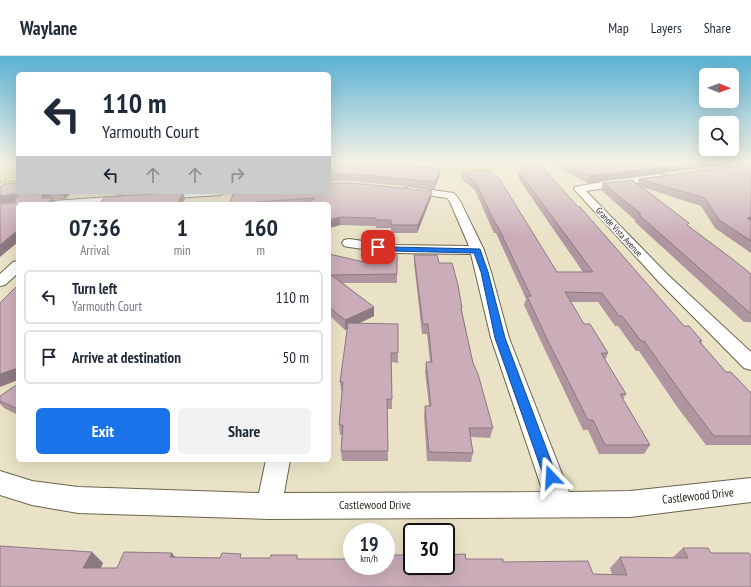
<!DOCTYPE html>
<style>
:root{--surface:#fff;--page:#f2f2f3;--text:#1f2937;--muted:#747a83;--line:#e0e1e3;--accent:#1a73e8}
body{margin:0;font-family:"PT Sans Narrow",sans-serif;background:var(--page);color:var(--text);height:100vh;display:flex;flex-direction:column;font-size:15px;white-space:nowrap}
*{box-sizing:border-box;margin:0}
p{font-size:13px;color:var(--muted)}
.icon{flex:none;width:22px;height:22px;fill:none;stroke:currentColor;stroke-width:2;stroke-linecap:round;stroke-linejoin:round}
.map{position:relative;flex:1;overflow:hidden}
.panel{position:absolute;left:16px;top:146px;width:315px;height:260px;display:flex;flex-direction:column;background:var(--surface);border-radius:6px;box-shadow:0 4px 16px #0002}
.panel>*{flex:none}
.guide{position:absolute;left:16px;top:16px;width:315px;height:122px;border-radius:6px;box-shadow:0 4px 16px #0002;background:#fff;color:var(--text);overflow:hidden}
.needle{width:26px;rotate:91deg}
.controls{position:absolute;left:699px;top:12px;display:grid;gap:8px}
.controls a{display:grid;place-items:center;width:40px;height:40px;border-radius:6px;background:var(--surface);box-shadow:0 4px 16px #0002;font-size:20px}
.speed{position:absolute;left:343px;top:467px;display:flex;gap:8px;font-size:20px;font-weight:700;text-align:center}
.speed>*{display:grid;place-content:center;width:52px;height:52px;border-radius:50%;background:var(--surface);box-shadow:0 4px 16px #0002;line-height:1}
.speed small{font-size:10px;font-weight:400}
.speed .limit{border:2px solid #111;border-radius:6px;background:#fff;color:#111}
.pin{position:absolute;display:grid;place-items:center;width:34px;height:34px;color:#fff;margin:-17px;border-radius:8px;box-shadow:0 2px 6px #0006}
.me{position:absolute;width:44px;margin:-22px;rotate:340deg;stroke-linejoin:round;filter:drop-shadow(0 0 3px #0008)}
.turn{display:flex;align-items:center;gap:14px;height:84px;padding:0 20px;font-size:18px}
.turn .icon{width:52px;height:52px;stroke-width:2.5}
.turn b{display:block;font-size:28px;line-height:34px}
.lanes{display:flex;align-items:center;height:38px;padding:0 20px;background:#0003;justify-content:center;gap:20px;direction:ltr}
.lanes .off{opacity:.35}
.eta{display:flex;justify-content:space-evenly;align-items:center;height:68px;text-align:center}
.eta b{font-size:24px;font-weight:800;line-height:28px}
.primary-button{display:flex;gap:8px;margin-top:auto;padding:8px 20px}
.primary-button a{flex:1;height:46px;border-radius:6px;background:var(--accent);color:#fff;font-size:16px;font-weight:800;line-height:46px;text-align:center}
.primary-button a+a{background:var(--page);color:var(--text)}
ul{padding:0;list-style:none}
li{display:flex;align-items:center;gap:12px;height:54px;margin:0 8px 6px;padding:0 12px;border:2px solid var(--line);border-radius:6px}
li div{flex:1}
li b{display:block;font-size:15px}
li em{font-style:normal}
header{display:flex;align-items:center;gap:24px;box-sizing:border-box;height:56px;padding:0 20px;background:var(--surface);border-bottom:1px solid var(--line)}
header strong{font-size:19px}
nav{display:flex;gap:22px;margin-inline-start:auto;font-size:14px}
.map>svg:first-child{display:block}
</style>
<header>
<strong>Waylane</strong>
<nav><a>Map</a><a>Layers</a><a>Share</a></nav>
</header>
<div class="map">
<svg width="751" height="531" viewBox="0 0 751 531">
<rect width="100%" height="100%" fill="#e9e2c6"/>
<g fill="#ccd884">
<path d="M0,106h18v24l-18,1z"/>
<path d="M329,106h252l-83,9 -23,5 -134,-11z"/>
</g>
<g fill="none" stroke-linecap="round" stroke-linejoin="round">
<g stroke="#6b644c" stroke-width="2">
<g id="street">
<path d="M661,118l3,1 2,2 -2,2 -78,12 82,84 83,77v18l-7,-2 -86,-87 -84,-92 1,-2 31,-6z"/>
<path d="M409,131l45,6 6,8 24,49 7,22 18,66 60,154 61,-1 121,-13v24l-121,15 -361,2 -191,-6 -46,-8 -32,-10v-24l32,10 46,6 181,6 7,-33h24l-6,33 259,-1 -52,-154 -20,-84 -79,-1 -43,-6 -5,-1 -2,-3 2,-3 5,-1 43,6 77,1 -19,-44 -3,-4 -42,-6 -1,-2 1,-2z"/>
<path d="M172,136h53l-5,3 -60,4 -5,-3 5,-3z"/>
<path d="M126,140l5,3 -1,2 -30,3h-54l6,-3z"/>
<path d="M18,205v12l-13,12 -5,1v-12l13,-12z"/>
</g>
</g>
<g stroke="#918c78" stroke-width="1.5" stroke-dasharray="2 2" stroke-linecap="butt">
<path d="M372,106l12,2"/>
<path d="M484,106h47"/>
<path d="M423,111l35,-5"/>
<path d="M0,126l18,-1"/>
</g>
<use href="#street" fill="#fff" fill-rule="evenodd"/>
</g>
<g fill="#ae959f">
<path d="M329,106l111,7v6l-6,14 -82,-8h-23z"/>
<path d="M559,106h187l-159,21 -30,-16z"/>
<path d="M751,108v89l-36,-25 -14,-22 -59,-19 47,36 -2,3 64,48v49l-1,-1h-6l-109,-100v-2l-34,-30 2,-7 34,1 2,-5z"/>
<path d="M486,114l71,102h26l-65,-94 1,-6 59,35 106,119 18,15 -1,2 25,29 25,21v52h-45l-28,-37 -39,-57h-3l-18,-25h-3l-17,-24h-28l14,22 24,29 -3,7 21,34 -3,5 27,46 -6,9h-45l-11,-24h-5l-39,-82 -20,-43 2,-6 -30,-66h-2l-19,-43 -14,-11 1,-7z"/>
<path d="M18,127v9h54l-7,7h-11l2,5h-38l-3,-1v-1l-15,1z"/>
<path d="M114,136h49l-47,3z"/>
<path d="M234,136l197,6 -14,35h-26v-5h-15v-2l-36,-1 -11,3v-24h-100z"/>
<path d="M329,198l68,20v9h-54l31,24v9l-16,8 40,29v10l-7,-1 1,37v10h-5l1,52h-46l-1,-10 1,-16h-2l-1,-10 3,-34h-1l-1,-9 7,-53 -2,1 -16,-15z"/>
<path d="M414,199l25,8 23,45v4l11,51 20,65 -3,10 -19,-1 2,16 -2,9 -44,-1 -3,-45 1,-10h4l-4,-34 1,-10h4l-3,-28h-5l-8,-71z"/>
<path d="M18,328v31l-14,-7 -4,-4v-8z"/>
<path d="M683,492l28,5 40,34h-751l92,-35 11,11 -2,5h16l55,-15 3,4 123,2 110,16 29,-1 -1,-8h10l20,-7 37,3 90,12h19l-2,-6 10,-11 52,1z"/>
</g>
<g fill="#8d7982">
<path d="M701,106h45l-159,21 2,-7z"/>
<path d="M440,113v6l-6,14 1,-7z"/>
<path d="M432,135l-1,7 -14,35 1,-8z"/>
<path d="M48,136l4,7 1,-1 3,6h-10l-4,-6v-3z"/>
<path d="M61,136h11l-7,7z"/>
<path d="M183,136l2,7 -3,5h-5z"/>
<path d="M14,138l4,8 -18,1v-7z"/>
<path d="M340,161v8l-11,3v-8z"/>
<path d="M751,161v7l-4,-6z"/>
<path d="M18,174v12l-18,15v-12z"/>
<path d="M374,251v9l-29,14v-10z"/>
<path d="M18,312v12l-18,7v-13z"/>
<path d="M92,496l11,11 -8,16 -12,-11z"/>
<path d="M172,497l8,11 -10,-7z"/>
</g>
<g fill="#caadb9" stroke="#8d7982">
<path d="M329,106l53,1 58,6 -5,13 -83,-8h-23z"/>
<path d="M561,106h140l-112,14z"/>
<path d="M539,107l39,44h2l104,119h5l13,15h-3l27,31h5l20,21v43h-37l-29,-38 -41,-57h-3l-19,-25h-3l-17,-23 -37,-1 19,32h6l18,29h-7l25,41h-6l30,51h-45l-12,-25h-5l-41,-81 -20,-43h4l-34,-71h-1l-20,-42 -14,-11 24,-2 13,8 58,94h36l-74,-100 6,-7z"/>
<path d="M751,108v53l-4,1 4,3v20l-32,-21 -14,-22 -66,-19z"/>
<path d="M632,124l57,43 -2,2 48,36 16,13v39h-1l-112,-99h3l-38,-31z"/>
<path d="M18,127v9h34h-4l-6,3v3h11l-7,6h-28v26l-18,15v-41l15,-1v-5l4,-1 -1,-2 -4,-1 -14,2v-9l5,-3z"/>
<path d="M329,127h23l80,8 -14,34h-27v-5h-15v-2l-36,-1 -11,3v-16h-22l8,-6 -59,4 -1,2h-26l5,-12h95z"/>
<path d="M183,136l-6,12h-78l6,-7z"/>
<path d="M329,198l35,8 1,-7h32v19l-66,1 43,32 -29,13 -16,-13z"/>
<path d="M414,199h23l2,8h13l6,22 4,23h-1l1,5 11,50 5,11 15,54h-24l4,25 -44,-1 -4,-46h6l-5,-44h6l-4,-38h-5z"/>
<path d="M18,229v83l-18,6v-71z"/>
<path d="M348,267l50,1v29h-7l1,46h-5l1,52h-47l2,-26h-4l4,-43h-3z"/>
<path d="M18,328v25l-18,-8v-5z"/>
<path d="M0,490l92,6 -9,16h34l7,-16 48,1 -2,4 50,1 2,-5 19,1 -1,4h30l1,-3h26v4h55v7h34v-11h21l1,20 33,-1 -1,-8h6v-11l19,-1 1,5h37v3l85,-1 5,13 34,1 -7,-18 68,1 -5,-10h25l3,5h38l2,3v31h-751z"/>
</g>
<linearGradient id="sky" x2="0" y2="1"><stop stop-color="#5ab2d4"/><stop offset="0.59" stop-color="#f5f2e5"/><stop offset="1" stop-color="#f5f2e5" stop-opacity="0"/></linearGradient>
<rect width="751" height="180" fill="url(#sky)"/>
<path fill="#1a73e8" stroke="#114b97" d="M378,189l14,2 88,2 8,23 17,66 52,139 -2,4 -4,2 -5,-2 -2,-4 -49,-139 -14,-66 -7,-19 -82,-2 -17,-2v-3z"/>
<g text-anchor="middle" stroke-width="3" stroke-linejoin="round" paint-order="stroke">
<g font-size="9" fill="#2d2a1f" stroke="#fff">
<text transform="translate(619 176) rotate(47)" y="3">Grande Vista Avenue</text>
</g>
<g font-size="12" fill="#2d2a1f" stroke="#fff">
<text transform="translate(698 440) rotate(-6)" y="4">Castlewood Drive</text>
<text x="375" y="453">Castlewood Drive</text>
</g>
</g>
</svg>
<div class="controls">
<a><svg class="needle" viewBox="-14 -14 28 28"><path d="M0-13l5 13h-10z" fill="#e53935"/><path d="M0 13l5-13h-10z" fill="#747a83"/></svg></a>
<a><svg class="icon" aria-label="search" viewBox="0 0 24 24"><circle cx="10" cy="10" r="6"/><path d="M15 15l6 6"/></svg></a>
</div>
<div class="speed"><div>19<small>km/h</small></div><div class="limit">30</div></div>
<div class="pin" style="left:378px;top:191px;background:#d93025"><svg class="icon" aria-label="arrive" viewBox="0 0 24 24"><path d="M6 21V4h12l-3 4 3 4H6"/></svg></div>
<svg class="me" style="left:551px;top:421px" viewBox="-20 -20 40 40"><path d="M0-17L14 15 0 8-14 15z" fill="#1a73e8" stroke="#fff" stroke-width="4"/></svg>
<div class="guide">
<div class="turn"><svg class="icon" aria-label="left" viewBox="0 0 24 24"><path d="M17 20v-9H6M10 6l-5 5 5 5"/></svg><div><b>110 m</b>Yarmouth Court</div></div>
<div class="lanes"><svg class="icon" aria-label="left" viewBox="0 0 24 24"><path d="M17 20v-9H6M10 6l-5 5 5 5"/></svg><svg class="icon off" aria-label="ahead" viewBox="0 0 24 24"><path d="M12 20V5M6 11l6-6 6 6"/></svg><svg class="icon off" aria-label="ahead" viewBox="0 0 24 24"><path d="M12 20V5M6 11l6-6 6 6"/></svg><svg class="icon off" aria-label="right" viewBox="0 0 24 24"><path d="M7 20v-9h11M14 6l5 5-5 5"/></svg></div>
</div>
<section class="panel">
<div class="eta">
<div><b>07:36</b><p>Arrival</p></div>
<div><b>1</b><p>min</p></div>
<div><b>160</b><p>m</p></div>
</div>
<ul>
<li><svg class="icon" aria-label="left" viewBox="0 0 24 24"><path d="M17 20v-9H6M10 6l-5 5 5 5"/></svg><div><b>Turn left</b><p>Yarmouth Court</p></div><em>110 m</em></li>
<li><svg class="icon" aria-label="arrive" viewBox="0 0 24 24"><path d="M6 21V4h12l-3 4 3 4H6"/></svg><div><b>Arrive at destination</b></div><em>50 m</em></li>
</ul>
<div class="primary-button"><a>Exit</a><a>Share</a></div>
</section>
</div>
